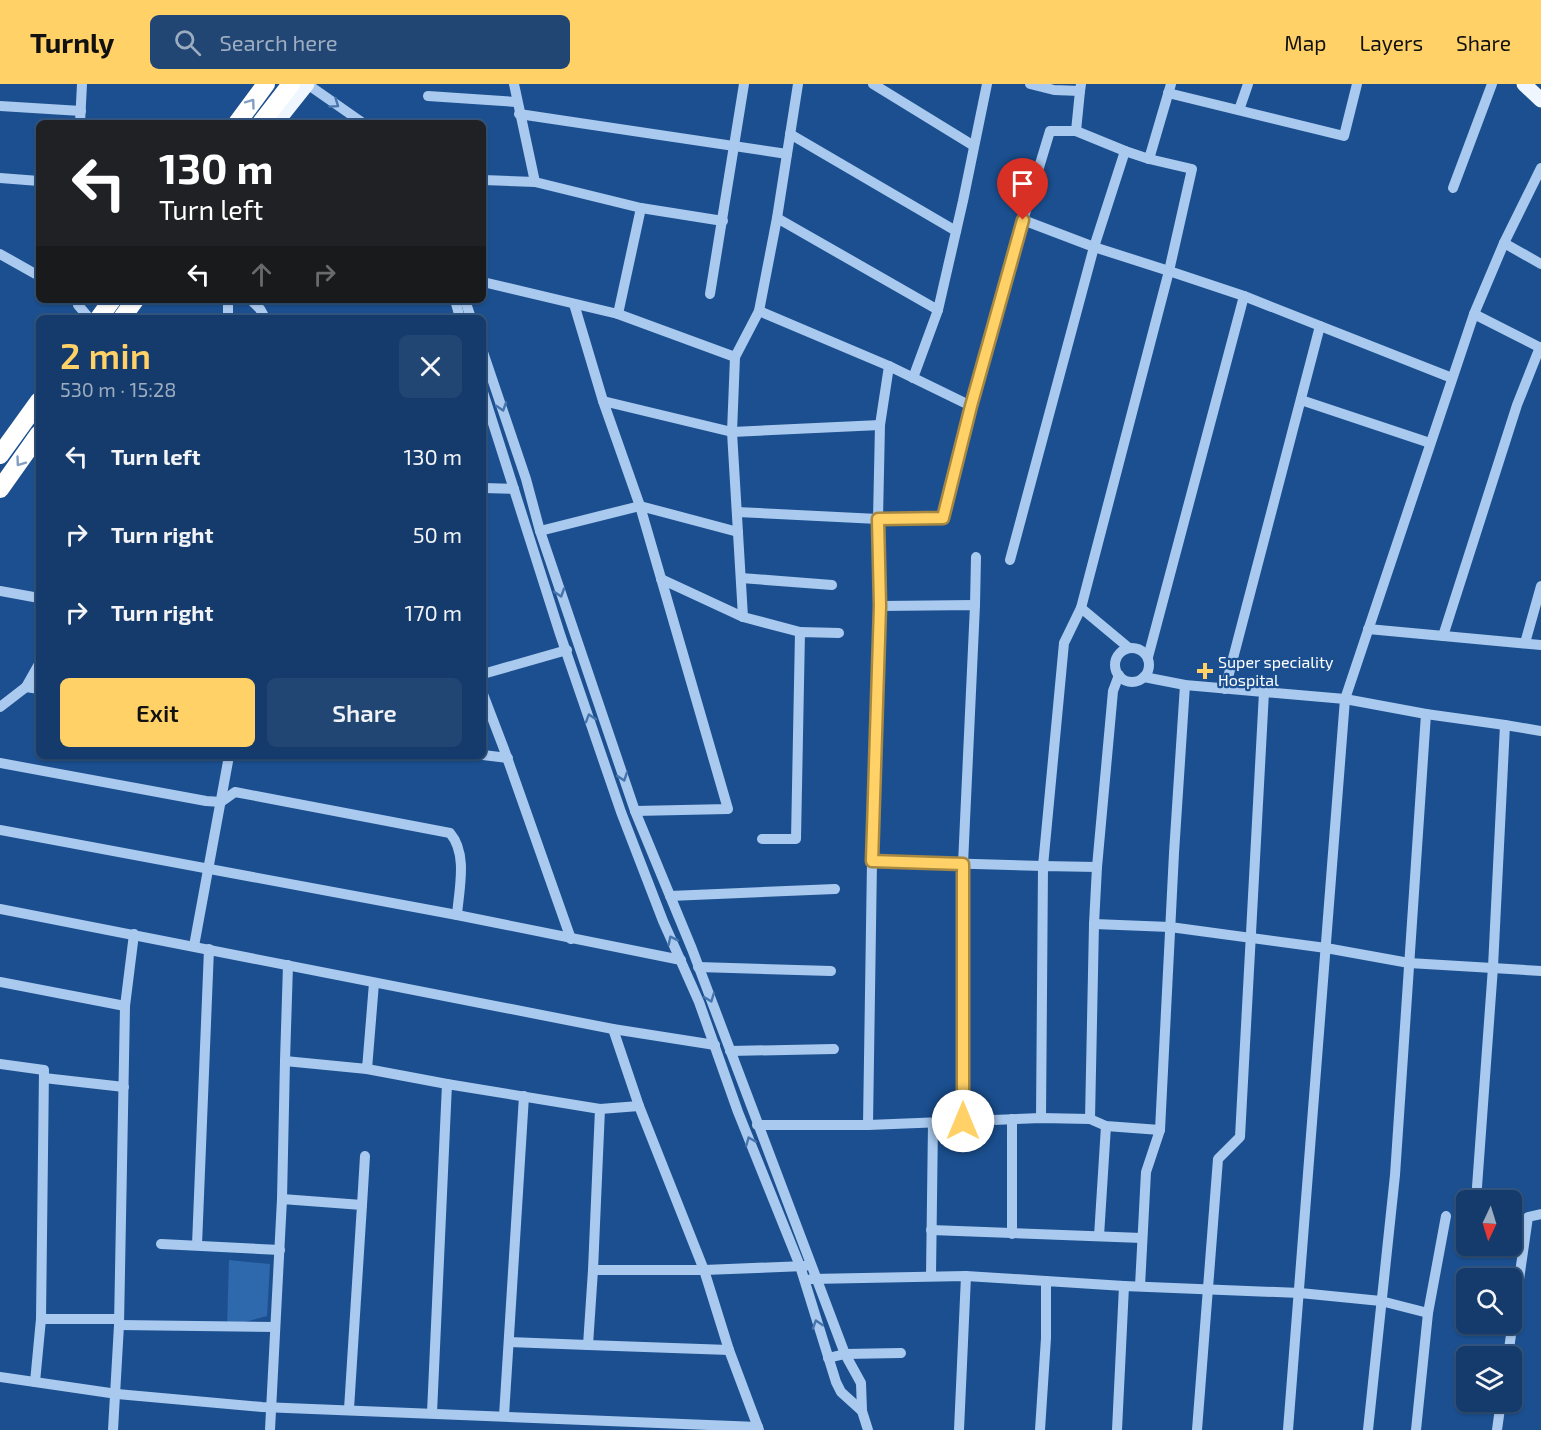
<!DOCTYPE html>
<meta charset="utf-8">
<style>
:root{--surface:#143b6b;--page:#214673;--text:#f1f3f6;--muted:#9dadc1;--line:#33557e;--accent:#ffd166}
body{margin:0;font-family:"Exo 2",sans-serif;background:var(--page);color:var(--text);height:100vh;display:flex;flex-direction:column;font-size:22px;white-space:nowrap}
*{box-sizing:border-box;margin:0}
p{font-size:20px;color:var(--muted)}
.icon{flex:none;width:33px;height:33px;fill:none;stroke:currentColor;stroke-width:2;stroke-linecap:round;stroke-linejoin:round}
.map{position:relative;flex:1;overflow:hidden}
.panel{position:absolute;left:36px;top:231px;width:450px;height:444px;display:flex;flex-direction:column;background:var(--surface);border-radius:9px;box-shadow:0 2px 4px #0004,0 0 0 2px var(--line)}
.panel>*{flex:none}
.hud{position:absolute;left:36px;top:36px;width:450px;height:183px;border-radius:9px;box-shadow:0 2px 4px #0004,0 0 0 2px var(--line);background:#202124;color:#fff;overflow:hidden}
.needle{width:39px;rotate:184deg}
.buttons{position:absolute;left:1456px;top:1106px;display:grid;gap:12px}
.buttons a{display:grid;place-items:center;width:66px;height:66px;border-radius:9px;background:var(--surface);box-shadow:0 2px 4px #0004,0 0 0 2px var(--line);font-size:30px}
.pin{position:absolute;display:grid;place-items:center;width:51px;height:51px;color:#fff;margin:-62px -26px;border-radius:50% 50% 50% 0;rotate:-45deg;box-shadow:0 0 6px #0007}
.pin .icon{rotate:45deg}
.me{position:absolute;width:66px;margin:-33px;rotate:0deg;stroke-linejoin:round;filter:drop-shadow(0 0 4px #0008)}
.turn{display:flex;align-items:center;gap:21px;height:126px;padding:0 24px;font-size:27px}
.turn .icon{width:78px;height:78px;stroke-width:2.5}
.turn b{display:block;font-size:42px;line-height:51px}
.lanes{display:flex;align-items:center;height:57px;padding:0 24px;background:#0003;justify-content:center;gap:30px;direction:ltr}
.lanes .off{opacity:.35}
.round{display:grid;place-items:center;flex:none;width:63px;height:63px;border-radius:9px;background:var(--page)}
.summary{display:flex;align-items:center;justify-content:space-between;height:102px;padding:0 24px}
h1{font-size:36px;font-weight:600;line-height:45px;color:var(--accent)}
.button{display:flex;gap:12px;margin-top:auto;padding:12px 24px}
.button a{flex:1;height:69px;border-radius:9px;background:var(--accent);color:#111;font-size:24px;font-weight:600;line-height:69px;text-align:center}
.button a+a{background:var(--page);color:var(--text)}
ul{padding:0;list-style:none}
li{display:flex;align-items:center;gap:18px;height:78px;padding:0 24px}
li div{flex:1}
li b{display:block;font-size:22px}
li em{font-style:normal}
header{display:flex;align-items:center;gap:36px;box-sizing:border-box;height:84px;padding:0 30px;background:var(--accent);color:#111}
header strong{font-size:28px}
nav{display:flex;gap:33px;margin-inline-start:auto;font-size:21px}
.search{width:420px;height:54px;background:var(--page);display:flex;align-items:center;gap:15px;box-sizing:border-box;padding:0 21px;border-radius:9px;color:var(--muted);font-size:22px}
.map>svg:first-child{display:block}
</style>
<header>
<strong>Turnly</strong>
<div class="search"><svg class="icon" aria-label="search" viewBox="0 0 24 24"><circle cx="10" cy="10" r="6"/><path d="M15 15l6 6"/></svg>Search here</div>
<nav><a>Map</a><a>Layers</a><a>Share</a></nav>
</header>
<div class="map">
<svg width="1541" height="1346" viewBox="0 0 1541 1346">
<rect width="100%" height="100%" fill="#1b4f8f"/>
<path fill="#2e69ad" d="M229,1176l41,4 -3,52 -40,11z"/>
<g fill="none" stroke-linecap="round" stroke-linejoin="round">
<g stroke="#a9c9ee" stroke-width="10">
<path d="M307,0l56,39"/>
<path d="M514,0l21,98"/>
<path d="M873,0l101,62"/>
<path d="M1030,0l24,6 26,1 1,-7"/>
<path d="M1080,7l-4,40 49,20"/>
<path d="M1168,9l176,43 13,-52"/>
<path d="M428,12l89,6"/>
<path d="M0,22l81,5"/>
<path d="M1239,26l9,-26"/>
<path d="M519,30l268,40"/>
<path d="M80,39l2,-39"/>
<path d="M790,50l166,97"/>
<path d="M0,94l39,3"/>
<path d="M483,96l52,2 106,26 -23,106"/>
<path d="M1453,104l39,-104"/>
<path d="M641,124l82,13"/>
<path d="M777,134l161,92 25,-109 24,-117"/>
<path d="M1023,136l71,27 75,24 23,-102 -43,-10"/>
<path d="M1504,159l37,21"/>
<path d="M0,170l39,22"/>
<path d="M483,198l135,32 117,43 24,-46 130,55 -9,59 -2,94 2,87 -8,255 171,5 21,-223 17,-35 48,40"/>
<path d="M710,210l34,-210"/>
<path d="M78,216v5l11,13"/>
<path d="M228,216v18"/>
<path d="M251,216l9,9 5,9"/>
<path d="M455,216l5,18"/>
<path d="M465,216l6,18"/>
<path d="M574,220l29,97 37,105 88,303 -93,2"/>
<path d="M759,227l18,-93 21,-134"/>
<path d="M1474,230l30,-71 37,-75"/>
<path d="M483,268l43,127 14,52 95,280 57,138 153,405 16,29 1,28 6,19"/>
<path d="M735,273l-3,75 11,185"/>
<path d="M889,282l82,40 46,-166 33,-109h26"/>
<path d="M913,294l25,-68"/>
<path d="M483,308l77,242 61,178 42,109 36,81 39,110 62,154 36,116 5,10 21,19"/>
<path d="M1301,316l129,43"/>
<path d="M603,317l129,31 148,-7"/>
<path d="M483,404l31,1"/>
<path d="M737,428l141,7 65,-1 28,-112"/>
<path d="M540,447l100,-25 98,26"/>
<path d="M1010,476l84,-313 31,-96 24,8 22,-75"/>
<path d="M741,494l91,7"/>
<path d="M661,495l82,38 57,15"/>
<path d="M0,507l39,7"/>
<path d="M975,521l1,-48"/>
<path d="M880,522l95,-1 -12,259v257"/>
<path d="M1081,524l88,-337 75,25 208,82"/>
<path d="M1368,545l173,16"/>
<path d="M1443,552l74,-231 23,-58"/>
<path d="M1525,559l16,-57"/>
<circle cx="1132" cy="581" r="17"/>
<path d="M1148,573l96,-361"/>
<path d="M39,580l-13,23 13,2"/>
<path d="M483,590l84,-24"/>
<path d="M1119,591l-6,16 -16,176 -3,57 76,3 156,21 83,15 132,8"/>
<path d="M1144,593l41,8 160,14 81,15 -31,461 -27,255"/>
<path d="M1225,605l95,-363"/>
<path d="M483,610l21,55 67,190"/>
<path d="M0,623l26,-20"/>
<path d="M1426,630l79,11"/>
<path d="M483,671l25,3"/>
<path d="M0,679l206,38 15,1 14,-10 215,41c18,21 9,56 7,82"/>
<path d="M0,746l457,85 224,45"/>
<path d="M762,755h34l4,-207 39,1"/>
<path d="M670,812l165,-7"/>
<path d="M0,825l613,120 102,16"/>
<path d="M194,862l35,-190"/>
<path d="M288,881l-3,96 82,8 7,-86"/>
<path d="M698,883l133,4"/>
<path d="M0,898l125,24 -6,319 -6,105"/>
<path d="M125,922l9,-72"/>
<path d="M613,945l26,77 65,164 25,80 30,80"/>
<path d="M730,967l104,-2"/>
<path d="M0,980l44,6 -3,249h77"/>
<path d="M367,985l80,15"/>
<path d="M44,994l80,9"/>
<path d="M600,1025l-7,161 -5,75 141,5"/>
<path d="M1041,1034l2,-252 54,1"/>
<path d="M1012,1035v115"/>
<path d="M1090,1035l4,-195"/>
<path d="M757,1041h111l4,-264"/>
<path d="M868,1041l173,-7 49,1 16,7 54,4"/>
<path d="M1477,1103l16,-220 12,-242 36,6"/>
<path d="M282,1115l3,-138"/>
<path d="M362,1121l3,-49"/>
<path d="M931,1146l211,8"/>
<path d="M1099,1152l7,-110"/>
<path d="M161,1160l119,6"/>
<path d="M197,1161l12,-296"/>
<path d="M593,1186h111l101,-4"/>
<path d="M931,1192l2,-153"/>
<path d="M966,1192l80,5"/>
<path d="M811,1195l155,-3 -7,154"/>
<path d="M1140,1202l6,-114 14,-42 14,-277 11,-168"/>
<path d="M119,1241l156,2"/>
<path d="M509,1258l79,3"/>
<path d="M1508,1272l20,-139 13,-3"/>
<path d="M828,1274l17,-4 56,-1"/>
<path d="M0,1293l117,17 145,13 496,20"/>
<path d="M35,1298l6,-63"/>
<path d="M432,1329l15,-329 153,25 39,-3"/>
<path d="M504,1332l20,-320"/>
<path d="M270,1346l12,-231 80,6 -13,204"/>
<path d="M1040,1346l6,-92v-57l78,5"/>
<path d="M1117,1346l7,-144 176,7 81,8 47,12"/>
<path d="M1197,1346l21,-271 22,-22 24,-445"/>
<path d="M1288,1346l57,-731 129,-385 67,34"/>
<path d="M1416,1346l12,-117 18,-97"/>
<path d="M1497,1346l4,-29"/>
</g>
<g stroke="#f0f6ff" stroke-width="15">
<path d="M1524,0l17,16"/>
<path d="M276,39l31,-39"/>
</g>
<g stroke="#fff" stroke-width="18">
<path d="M237,39l29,-39"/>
<path d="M261,39l30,-39"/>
<path d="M99,234l13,-18"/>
<path d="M122,234l13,-18"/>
<path d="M0,371l39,-54"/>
<path d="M0,405l39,-55"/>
</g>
</g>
<defs><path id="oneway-chevron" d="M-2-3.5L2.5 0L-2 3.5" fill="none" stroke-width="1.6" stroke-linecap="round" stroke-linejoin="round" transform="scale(1.5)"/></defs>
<g stroke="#829ec1">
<use href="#oneway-chevron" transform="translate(251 19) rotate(-54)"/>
<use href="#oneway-chevron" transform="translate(20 378) rotate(126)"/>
</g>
<g stroke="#4674ac">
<use href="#oneway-chevron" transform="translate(335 20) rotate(35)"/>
<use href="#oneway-chevron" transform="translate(502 323) rotate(72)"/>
<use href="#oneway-chevron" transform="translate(560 509) rotate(72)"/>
<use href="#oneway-chevron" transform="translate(590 634) rotate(-107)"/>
<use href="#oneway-chevron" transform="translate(623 693) rotate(71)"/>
<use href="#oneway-chevron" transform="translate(672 856) rotate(-116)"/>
<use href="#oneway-chevron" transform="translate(710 914) rotate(69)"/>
<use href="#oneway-chevron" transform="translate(750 1057) rotate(-112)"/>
<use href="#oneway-chevron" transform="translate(817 1240) rotate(-108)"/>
</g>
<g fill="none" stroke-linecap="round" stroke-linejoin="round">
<g stroke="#a68842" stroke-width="15">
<path id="route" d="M963,1037v-257l-91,-3 8,-255 -2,-87 65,-1 28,-112 52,-186"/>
</g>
<use href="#route" stroke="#ffd166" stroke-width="10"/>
</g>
<path fill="#ffd166" stroke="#1b4f8f" stroke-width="2" d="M1202 578h6v6h6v6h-6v6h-6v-6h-6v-6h6z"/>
<g text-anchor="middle" stroke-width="4.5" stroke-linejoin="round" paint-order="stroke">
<g font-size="16" fill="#fff" stroke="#1b4f8f" text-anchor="start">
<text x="1218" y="584">Super speciality<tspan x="1218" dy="18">Hospital</tspan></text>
</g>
</g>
</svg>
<div class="buttons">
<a><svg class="needle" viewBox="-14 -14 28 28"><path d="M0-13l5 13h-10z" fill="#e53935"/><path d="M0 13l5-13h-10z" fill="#9dadc1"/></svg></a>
<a><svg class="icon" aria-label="search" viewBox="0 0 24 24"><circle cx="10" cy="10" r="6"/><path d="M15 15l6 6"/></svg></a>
<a><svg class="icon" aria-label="layers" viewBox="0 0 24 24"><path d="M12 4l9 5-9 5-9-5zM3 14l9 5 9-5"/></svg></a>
</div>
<div class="pin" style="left:1023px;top:136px;background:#d93025"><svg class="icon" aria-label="arrive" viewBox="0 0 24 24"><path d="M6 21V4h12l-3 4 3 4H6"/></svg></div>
<svg class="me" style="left:963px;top:1037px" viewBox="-20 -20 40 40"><circle r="19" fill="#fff"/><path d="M0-13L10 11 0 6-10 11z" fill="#ffd166"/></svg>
<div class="hud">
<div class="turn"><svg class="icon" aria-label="left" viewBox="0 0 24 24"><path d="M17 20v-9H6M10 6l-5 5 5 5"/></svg><div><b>130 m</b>Turn left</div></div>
<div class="lanes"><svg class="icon" aria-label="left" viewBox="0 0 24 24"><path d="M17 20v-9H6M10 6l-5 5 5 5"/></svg><svg class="icon off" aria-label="ahead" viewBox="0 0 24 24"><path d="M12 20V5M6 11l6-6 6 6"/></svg><svg class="icon off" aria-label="right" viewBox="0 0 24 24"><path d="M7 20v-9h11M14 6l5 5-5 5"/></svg></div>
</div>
<section class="panel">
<div class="summary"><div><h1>2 min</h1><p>530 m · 15:28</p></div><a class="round"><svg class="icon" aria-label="close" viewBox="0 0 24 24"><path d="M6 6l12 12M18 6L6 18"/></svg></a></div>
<ul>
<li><svg class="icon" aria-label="left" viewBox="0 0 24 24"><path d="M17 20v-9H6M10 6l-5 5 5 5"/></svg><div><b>Turn left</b></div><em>130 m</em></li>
<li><svg class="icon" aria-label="right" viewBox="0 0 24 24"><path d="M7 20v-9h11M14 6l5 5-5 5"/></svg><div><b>Turn right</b></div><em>50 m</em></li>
<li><svg class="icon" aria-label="right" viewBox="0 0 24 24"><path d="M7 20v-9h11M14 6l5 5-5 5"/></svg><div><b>Turn right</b></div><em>170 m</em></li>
</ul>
<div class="button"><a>Exit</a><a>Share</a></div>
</section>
</div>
